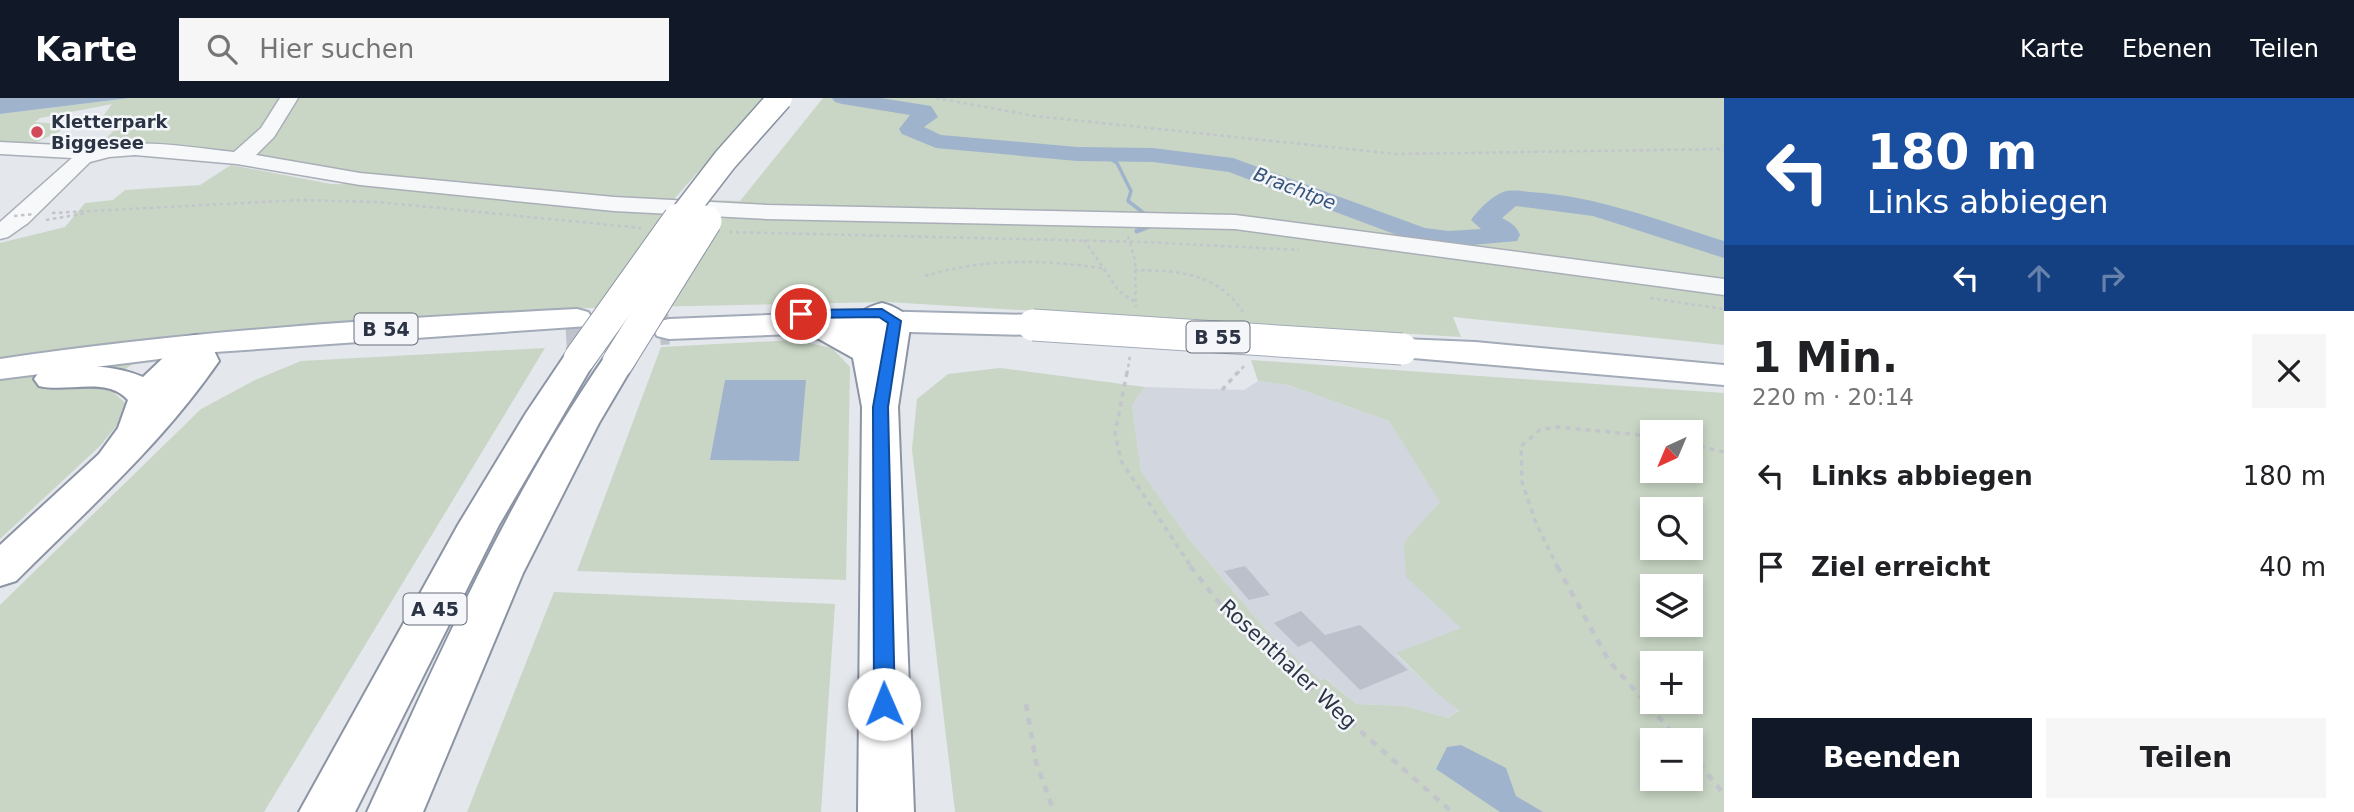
<!DOCTYPE html>
<html lang="de">
<meta charset="utf-8">
<style>
:root{--surface:#fff;--page:#f6f6f6;--text:#202124;--muted:#757577;--accent:#111827}
body{margin:0;font-family:"DejaVu Sans",sans-serif;background:var(--page);color:var(--text);height:100vh;display:flex;flex-direction:column;font-size:26px;white-space:nowrap}
*{box-sizing:border-box;margin:0}
p{font-size:23px;color:var(--muted)}
.icon{flex:none;width:38px;height:38px;fill:none;stroke:currentColor;stroke-width:2;stroke-linecap:round;stroke-linejoin:round}
.map{position:relative;flex:1;overflow:hidden}
.drawer{display:flex;flex-direction:column;background:var(--surface);width:630px}
.drawer>*{flex:none}
.guide{background:#1a4fa0;color:#fff;overflow:hidden}
.needle{width:46px;rotate:224deg}
.tools{position:absolute;left:1640px;top:322px;display:grid;gap:14px}
.tools a{display:grid;place-items:center;width:63px;height:63px;border-radius:0px;background:var(--surface);box-shadow:0 4px 10px #0003;font-size:35px}
.pin{position:absolute;display:grid;place-items:center;width:60px;height:60px;color:#fff;margin:-30px;border:4px solid #fff;border-radius:50%;box-shadow:0 2px 7px #0007}
.me{position:absolute;width:77px;margin:-38px;rotate:359deg;stroke-linejoin:round;filter:drop-shadow(0 0 5px #0008)}
.turn{display:flex;align-items:center;gap:24px;height:147px;padding:0 28px;font-size:32px}
.turn .icon{width:91px;height:91px;stroke-width:2.5}
.turn b{display:block;font-size:49px;line-height:60px}
.lanes{display:flex;align-items:center;height:66px;padding:0 28px;background:#0003;justify-content:center;gap:35px;direction:ltr}
.lanes .off{opacity:.35}
.round{display:grid;place-items:center;flex:none;width:74px;height:74px;border-radius:0px;background:var(--page)}
.summary{display:flex;align-items:center;justify-content:space-between;height:119px;padding:0 28px}
h1{font-size:42px;font-weight:700;line-height:52px}
.cta{display:flex;gap:14px;margin-top:auto;padding:14px 28px}
.cta a{flex:1;height:80px;border-radius:0px;background:var(--accent);color:#fff;font-size:28px;font-weight:700;line-height:80px;text-align:center}
.cta a+a{background:var(--page);color:var(--text)}
ul{padding:0;list-style:none}
li{display:flex;align-items:center;gap:21px;height:91px;padding:0 28px}
li div{flex:1}
li b{display:block;font-size:26px}
li em{font-style:normal}
header{display:flex;align-items:center;gap:42px;box-sizing:border-box;height:98px;padding:0 35px;background:var(--accent);color:#fff}
header strong{font-size:33px}
nav{display:flex;gap:38px;margin-inline-start:auto;font-size:24px}
.search{width:490px;height:63px;background:var(--page);display:flex;align-items:center;gap:18px;box-sizing:border-box;padding:0 24px;border-radius:0px;color:var(--muted);font-size:26px}
main{display:flex;flex:1;min-height:0}
.map>svg:first-child{display:block}
</style>
<header>
<strong>Karte</strong>
<div class="search"><svg class="icon" aria-label="search" viewBox="0 0 24 24"><circle cx="10" cy="10" r="6"/><path d="M15 15l6 6"/></svg>Hier suchen</div>
<nav><a>Karte</a><a>Ebenen</a><a>Teilen</a></nav>
</header>
<main>
<div class="map">
<svg width="1724" height="714" viewBox="0 0 1724 714">
<rect width="100%" height="100%" fill="#e4e7ec"/>
<path fill="#d2d6de" d="M1258,283l30,4 101,36 52,81 -37,40 57,86 -65,26 40,39 23,16 -11,9 -44,-12 -48,-2 -29,-25 -7,2 -49,-45 -83,-98 -47,-67 -9,-66 13,-18 99,3z"/>
<g fill="#c9d6c5" fill-rule="evenodd">
<path d="M130,0h634l-90,101 66,2 83,-103h901v247l-271,-28 8,20 -573,-35 -346,7 -252,17 -126,14 -59,45 26,23 -31,38 -100,93v-296l65,-16 20,-24 28,-3 12,-10 75,-5 31,-20 100,19 84,1 -160,-29 -159,-7 23,-24 -18,-6 11,-15 -72,14 -5,4 38,3 -38,18 -35,-2v-27z"/>
<path d="M795,242l37,8 18,19 -4,213 -269,-9 84,-224z"/>
<path d="M545,250l-281,464h-264v-207l201,-196 54,-29 46,-19z"/>
<path d="M1251,262l473,33v419h-769l-43,-363 5,-50 31,-25 52,-6 145,19 -13,18 9,66 47,67 83,98 49,44 6,-1 30,25 48,2 44,12 11,-8 -23,-17 -40,-40 65,-25 -55,-51 -2,-35 36,-40 -51,-81 -101,-36 -30,-4zM1652,334h38v39h-38zM1652,411h38v39h-38zM1652,488h38v39h-38zM1652,565h38v39h-38zM1652,642h38v39h-38z"/>
<path d="M554,494l281,12 -14,208h-354z"/>
</g>
<g fill="#9fb4cc">
<path d="M0,0h130l-130,16z"/>
<path d="M725,282h81l-7,81 -89,-1z"/>
<path d="M1461,647l45,23 10,28 27,16h-43l-64,-43 11,-22z"/>
</g>
<g fill="none" stroke-linecap="round" stroke-linejoin="round">
<path stroke="#9fb4cc" stroke-width="3.5" d="M1102,56l15,9 14,28 -3,10 17,13"/>
<path stroke="#9fb4cc" stroke-width="5" d="M1137,133l13,-5"/>
<path fill="#9fb4cc" fill-rule="evenodd" d="M832,0h49l50,8 7,11 -14,10 17,8 136,12 76,1 80,10 192,70 24,3 32,-2 -10,-9c7,-10 21,-24 32,-28 9,-3 19,-1 27,0 68,4 130,29 194,49v17l-131,-42 -77,-10 -14,12c9,5 14,7 18,17l-3,6 -68,6 -28,-3 -192,-72 -76,-10 -76,-1 -141,-13 -34,-14 -3,-5 11,-14 -68,-11 -7,-2z"/>
</g>
<g fill="#bbc0ca">
<path d="M1245,468l25,29 -21,5 -25,-29z"/>
<path d="M1301,513l24,24 35,-10 48,45 -48,20 -49,-49 -13,6 -24,-24z"/>
</g>
<g fill="none" stroke-linecap="round" stroke-linejoin="round">
<path stroke="#bfc3cb" stroke-width="31" stroke-dasharray="31 16" stroke-linecap="butt" d="M566,236l103,-5"/>
<g stroke="#a9aeb7" stroke-width="3">
<path id="minor" d="M280,0h18l-24,39 -18,18 104,18 254,24 153,8 468,10 489,64v16l-489,-66 -468,-10 -153,-8 -254,-26 -123,-21 -102,-9 -26,2 -19,5 -62,61 -20,14 -8,2v-17l72,-64 -72,-4v-12l79,4 9,4c47,-13 97,-3 146,2l27,-24z"/>
</g>
<g stroke="#a3abb8" stroke-width="4">
<g id="major">
<path d="M577,211l11,3 5,7 -5,7 -373,26 -215,27v-20c192,-29 384,-40 577,-50z"/>
<path d="M870,213l163,4 11,3 5,7 -5,7 -11,3 -163,-4 -201,8 -12,-3 -4,-7 4,-7 12,-3z"/>
<path d="M1402,241l73,3 249,23v20l-334,-29 -5,-7 5,-7z"/>
</g>
</g>
<g stroke="#8b94a3" stroke-width="4">
<g id="highway">
<path d="M882,205c12,3 22,8 29,18l-13,86 16,405h-56l4,-405 -9,-49 -34,-19 -43,-9 -5,-7 5,-7 11,-3 12,2 54,14c1,-16 14,-22 29,-26z"/>
<path d="M196,237l12,3 11,23c-58,84 -132,149 -203,220l-16,5v-41l99,-91 19,-26 10,-28c-21,-24 -62,-7 -89,-14l-5,-7 5,-7c33,-9 72,-8 104,5l41,-39z"/>
<path d="M579,251l12,3 5,7 -97,166 -144,287h-56l159,-287 68,-112 41,-61z"/>
<path d="M618,254l12,3 5,7 -36,61 -76,150 -100,239h-56c72,-156 141,-316 239,-457z"/>
</g>
</g>
<g stroke="#c2c5cb" stroke-width="2.5" stroke-dasharray="3.5 3.5" stroke-linecap="butt">
<path d="M936,0l99,18 361,38 328,-5"/>
<path d="M52,115l249,-13 77,2 263,26"/>
<path d="M46,122l41,-7"/>
<path d="M729,134l373,9"/>
<path d="M1128,138l7,24 1,47"/>
<path d="M1084,142l35,51 16,11"/>
<path d="M1144,144l155,8"/>
<path d="M1134,172c46,1 84,2 111,45"/>
<path d="M925,178c60,-18 119,-17 181,-7"/>
<path d="M1650,200l74,11"/>
<path d="M1127,276l3,-18"/>
<path d="M1237,276l9,-10"/>
</g>
<g stroke="#c2c5cb" stroke-width="3.5" stroke-dasharray="5 5" stroke-linecap="butt">
<path d="M1127,274l-12,62 6,27 71,107"/>
<path d="M1222,292l16,-18"/>
<path d="M1690,346l34,8"/>
<path d="M1558,470l-22,-45 -14,-41 -1,-36 19,-16 17,-3 95,9"/>
</g>
<g stroke="#c2c5cb" stroke-width="4.5" stroke-dasharray="7 7" stroke-linecap="butt">
<path d="M1190,468l38,48 224,198"/>
<path d="M1557,468l52,95 70,79"/>
<path d="M1026,606l10,58 18,50"/>
<path d="M1690,655l34,41"/>
</g>
<use href="#minor" fill="#f7f8fa" fill-rule="evenodd"/>
<use href="#major" fill="#fff" fill-rule="evenodd"/>
<use href="#highway" fill="#fff" fill-rule="evenodd"/>
<g stroke="#a3abb8" stroke-width="33" stroke-linecap="butt">
<path id="major-bridge" d="M1033,227l369,24"/>
</g>
<g stroke="#8b94a3" stroke-width="27" stroke-linecap="butt">
<path id="highway-bridge-far1" d="M678,123l47,-61 55,-62"/>
</g>
<g stroke="#8b94a3" stroke-width="33" stroke-linecap="butt">
<g id="highway-bridge">
<path d="M579,261l100,-140"/>
<path d="M618,264l88,-141"/>
</g>
</g>
<g stroke="#c2c5cb" stroke-width="2.5" stroke-dasharray="3.5 3.5" stroke-linecap="butt">
<path d="M14,118l21,-2"/>
<path d="M1102,143l42,1"/>
</g>
<use href="#major-bridge" stroke="#fff" stroke-width="31"/>
<use href="#highway-bridge-far1" stroke="#fff" stroke-width="24"/>
<use href="#highway-bridge" stroke="#fff" stroke-width="31"/>
</g>
<path fill="#1a73e8" stroke="#114b97" stroke-width="2" d="M882,211l19,12 -13,86 7,297 -3,6 -8,3 -7,-3 -3,-6 -1,-297 15,-84 -9,-6 -78,1 -7,-4 7,-4z"/>
<circle fill="#d1495b" stroke="#f4f6f9" stroke-width="2.5" cx="37" cy="34" r="7"/>
<g text-anchor="middle" stroke-width="5" stroke-linejoin="round" paint-order="stroke">
<g font-size="18" font-weight="bold" fill="#2b3445" stroke="#f4f6f9" text-anchor="start">
<text x="51" y="30">Kletterpark<tspan x="51" dy="21">Biggesee</tspan></text>
</g>
<g font-size="19" font-style="italic" fill="#34527a" stroke="#f4f6f9">
<text transform="translate(1295 90) rotate(21)" y="7">Brachtpe</text>
</g>
<g fill="#f4f6f9" stroke="#676e7b" stroke-width="2">
<rect x="354.5" y="215.5" width="63" height="31" rx="5"/>
<rect x="1186.5" y="223.5" width="63" height="31" rx="5"/>
<rect x="403.5" y="495.5" width="63" height="31" rx="5"/>
</g>
<g font-size="19" font-weight="bold" fill="#2b3445">
<text x="386" y="238">B 54</text>
<text x="1218" y="246">B 55</text>
<text x="435" y="518">A 45</text>
</g>
<g font-size="21" fill="#2b3445" stroke="#f4f6f9">
<text transform="translate(1288 566) rotate(43)" y="7">Rosenthaler Weg</text>
</g>
</g>
</svg>
<div class="tools">
<a><svg class="needle" viewBox="-14 -14 28 28"><path d="M0-13l5 13h-10z" fill="#e53935"/><path d="M0 13l5-13h-10z" fill="#757577"/></svg></a>
<a><svg class="icon" aria-label="search" viewBox="0 0 24 24"><circle cx="10" cy="10" r="6"/><path d="M15 15l6 6"/></svg></a>
<a><svg class="icon" aria-label="layers" viewBox="0 0 24 24"><path d="M12 4l9 5-9 5-9-5zM3 14l9 5 9-5"/></svg></a>
<a>+</a>
<a>−</a>
</div>
<div class="pin" style="left:801px;top:216px;background:#d93025"><svg class="icon" aria-label="arrive" viewBox="0 0 24 24"><path d="M6 21V4h12l-3 4 3 4H6"/></svg></div>
<svg class="me" style="left:884px;top:606px" viewBox="-20 -20 40 40"><circle r="19" fill="#fff"/><path d="M0-13L10 11 0 6-10 11z" fill="#1a73e8"/></svg>
</div>
<section class="drawer">
<div class="guide">
<div class="turn"><svg class="icon" aria-label="left" viewBox="0 0 24 24"><path d="M17 20v-9H6M10 6l-5 5 5 5"/></svg><div><b>180 m</b>Links abbiegen</div></div>
<div class="lanes"><svg class="icon" aria-label="left" viewBox="0 0 24 24"><path d="M17 20v-9H6M10 6l-5 5 5 5"/></svg><svg class="icon off" aria-label="ahead" viewBox="0 0 24 24"><path d="M12 20V5M6 11l6-6 6 6"/></svg><svg class="icon off" aria-label="right" viewBox="0 0 24 24"><path d="M7 20v-9h11M14 6l5 5-5 5"/></svg></div>
</div>
<div class="summary"><div><h1>1 Min.</h1><p>220 m · 20:14</p></div><a class="round"><svg class="icon" aria-label="close" viewBox="0 0 24 24"><path d="M6 6l12 12M18 6L6 18"/></svg></a></div>
<ul>
<li><svg class="icon" aria-label="left" viewBox="0 0 24 24"><path d="M17 20v-9H6M10 6l-5 5 5 5"/></svg><div><b>Links abbiegen</b></div><em>180 m</em></li>
<li><svg class="icon" aria-label="arrive" viewBox="0 0 24 24"><path d="M6 21V4h12l-3 4 3 4H6"/></svg><div><b>Ziel erreicht</b></div><em>40 m</em></li>
</ul>
<div class="cta"><a>Beenden</a><a>Teilen</a></div>
</section>
</main>
